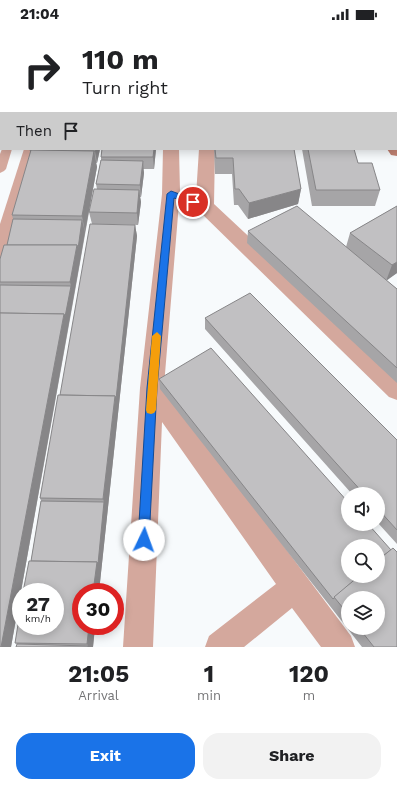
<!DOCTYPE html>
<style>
:root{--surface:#fff;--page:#f2f2f2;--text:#202124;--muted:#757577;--accent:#1a73e8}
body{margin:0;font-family:"Work Sans",sans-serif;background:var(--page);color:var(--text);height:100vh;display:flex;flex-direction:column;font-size:15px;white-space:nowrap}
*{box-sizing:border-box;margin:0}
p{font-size:13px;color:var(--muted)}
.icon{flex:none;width:22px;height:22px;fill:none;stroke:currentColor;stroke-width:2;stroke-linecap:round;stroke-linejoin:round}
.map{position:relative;height:619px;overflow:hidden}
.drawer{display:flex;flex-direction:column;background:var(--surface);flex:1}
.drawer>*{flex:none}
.top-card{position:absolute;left:0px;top:0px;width:397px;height:122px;box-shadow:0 2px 10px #0003;background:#fff;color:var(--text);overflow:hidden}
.controls{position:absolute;left:341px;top:459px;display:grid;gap:8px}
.controls a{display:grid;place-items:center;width:44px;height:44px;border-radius:50%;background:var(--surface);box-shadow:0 2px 10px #0003;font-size:20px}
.speed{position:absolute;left:12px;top:555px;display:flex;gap:8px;font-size:20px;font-weight:700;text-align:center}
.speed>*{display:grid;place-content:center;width:52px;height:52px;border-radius:50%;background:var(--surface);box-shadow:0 2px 10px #0003;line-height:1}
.speed small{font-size:10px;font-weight:400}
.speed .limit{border:6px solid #d22;background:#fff;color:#111}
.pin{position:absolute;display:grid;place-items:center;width:34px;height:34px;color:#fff;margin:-17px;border:2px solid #fff;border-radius:50%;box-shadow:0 1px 4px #0007}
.me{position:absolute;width:44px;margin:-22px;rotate:3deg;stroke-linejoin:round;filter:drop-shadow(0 0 3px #0008)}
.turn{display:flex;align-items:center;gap:14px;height:84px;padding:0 16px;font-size:18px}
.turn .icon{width:52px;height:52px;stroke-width:2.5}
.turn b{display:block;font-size:28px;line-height:34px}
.then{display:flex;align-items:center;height:38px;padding:0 16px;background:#0003;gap:8px;font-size:15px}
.eta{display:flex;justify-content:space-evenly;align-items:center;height:68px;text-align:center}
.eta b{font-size:24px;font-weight:700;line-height:28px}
.button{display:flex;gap:8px;margin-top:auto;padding:8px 16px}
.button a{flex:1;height:46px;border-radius:16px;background:var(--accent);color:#fff;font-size:16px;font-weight:700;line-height:46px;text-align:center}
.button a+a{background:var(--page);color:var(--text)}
.status{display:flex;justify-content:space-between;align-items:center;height:28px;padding:0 20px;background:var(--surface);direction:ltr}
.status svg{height:11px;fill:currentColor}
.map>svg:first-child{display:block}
</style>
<div class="status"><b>21:04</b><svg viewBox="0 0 49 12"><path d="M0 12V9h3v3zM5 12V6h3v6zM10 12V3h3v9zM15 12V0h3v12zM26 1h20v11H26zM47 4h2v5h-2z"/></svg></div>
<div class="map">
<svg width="397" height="619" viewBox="0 0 397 619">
<rect width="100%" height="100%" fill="#f7fafc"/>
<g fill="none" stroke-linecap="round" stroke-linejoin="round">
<g fill="#d4a89d" fill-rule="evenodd">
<rect x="396" y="81" width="1" height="6"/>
<path d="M2,121h10l-6,20 -2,2 -4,2v-19z"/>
</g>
<g fill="#d4a89d" fill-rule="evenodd">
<path d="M17,0h14l-15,1z"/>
<rect x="130" y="0" width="14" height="1"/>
<rect x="285" y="0" width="14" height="1"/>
<path d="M1,58v11l-1,1v-11z"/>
<path d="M24,121h16l-30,106 -3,5 -7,2v-38z"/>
<path d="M163,121h16l1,42 16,5 3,-47h16l-1,55 183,171v25l-8,-3 -191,-187 -19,-7 -15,183 187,250 4,11h-34l-29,-39 -48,39h-39l4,-11 67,-52 -114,-162 -9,225h-30l17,-259 22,-194z"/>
</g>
<g fill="#bf8071" fill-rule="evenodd">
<rect x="0" y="92" width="1" height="10"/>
<path d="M396,116h1v12l-6,-1 -4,-6h9z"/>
</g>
</g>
<g fill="#a6a5a7" fill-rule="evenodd">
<rect x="227" y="0" width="48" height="1"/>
<path d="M350,0h47v54l-1,-2v-51h-45z"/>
<path d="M100,121l-3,14h-1l1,4 -23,130 -63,350h-11v-388l7,-14 6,-26 -1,-4 19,-63 -1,-1z"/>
<path d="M102,121h54l-2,20h-11l1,4 -3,24h-1l1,5 -3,23 -46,-1 -3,-12 8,-23 -1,-5 5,-24v-3z"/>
<path d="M214,121h80l7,40 -3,15 -50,15 -10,-14h-4l-2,-31h-17z"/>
<path d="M302,121h52l4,14 22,27 -5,16h-63z"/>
<path d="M397,178v67l-11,7 11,9v94l-150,-140 1,-12 98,16 4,-14z"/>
<path d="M135,197l2,11 -44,411 -76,-3 -2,-1 16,-82 10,-60 -1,-3 20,-103z"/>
<path d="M205,290l192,122v104l-19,-21v-29h-26l-147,-165z"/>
<path d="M159,351l238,268h-35l-202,-258zM348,570l30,30h-30z"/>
</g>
<g fill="#878688">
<path d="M8,0h12l-1,1h-11z"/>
<path d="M1,16v31l-1,2v-30z"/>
<path d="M96,121h4l-3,14 -2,-12z"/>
<path d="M154,121h2l-2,20 -1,-12z"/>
<path d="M94,123l3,16 -12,65 -3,-16z"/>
<path d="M143,133l1,12 -3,24 -1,-12z"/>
<path d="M301,161l-3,15 -50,15 1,-16z"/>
<path d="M139,162l2,12 -3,23 -1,-12z"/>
<path d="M82,192l3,12 -5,29 -69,386h-10l63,-333 7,-28 -1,-4 7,-37z"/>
<path d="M135,197l2,11 -38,356h-6l11,-90 -1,-3z"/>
<path d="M397,234v11l-11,8 6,-16z"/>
<path d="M89,598h6l-2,21h-5v-1l-1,-2z"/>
</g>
<g fill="#c1c0c2" stroke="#878688">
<path d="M0,0h8v1h-7v15l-1,3z"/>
<path d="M29,0h41l-1,1h-40z"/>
<rect x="76" y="0" width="37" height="1"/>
<rect x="155" y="0" width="34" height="1"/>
<rect x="194" y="0" width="30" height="1"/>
<rect x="229" y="0" width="24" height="1"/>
<path d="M360,0h37v14h-1v-13h-35z"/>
<path d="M396,21h1v12l-1,-1z"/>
<path d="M31,121h65l-1,2h-65z"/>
<path d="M102,121h52l-1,8h-52z"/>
<path d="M215,121h79l7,40 -52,14 -10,-14h-4l-2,-31h-17z"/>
<path d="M308,121h46l4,14h14l8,27h-64z"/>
<path d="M31,122l63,1 -12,65 -70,-1z"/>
<path d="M101,132l42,1 -3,24 -44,-1z"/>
<path d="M94,161l45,1 -2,23 -48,-1z"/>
<path d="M297,178l100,83v79l-149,-137z"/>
<path d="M397,178v56l-5,3 -42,-32z"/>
<path d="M13,191l69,1 -4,29 -1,-4h-70z"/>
<path d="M90,196l45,1 -19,174 -1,-3 -55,-1z"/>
<path d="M4,217h73l-7,37h-70v-23z"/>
<path d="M0,257l71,1 -6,31 -1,-3 -64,-1z"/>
<path d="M250,265l147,147v90l-19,-21v-15h-14l-159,-176z"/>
<path d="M0,285l64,1 -63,333h-1z"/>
<path d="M211,320l137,154v22h20l23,26 -13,10v-14h-30v30h11l-26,23 -174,-220z"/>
<path d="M58,367l57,1 -12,103 -63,-1z"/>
<path d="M41,473l63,1 -6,62 -1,-2 -66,-1z"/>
<path d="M393,520l4,4v95h-23l-15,-19h19v-30h-30v16l-14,-17 25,-21h19v-16z"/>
<path d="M29,533l68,1 -4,30h-12v34h8l-2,18 -72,-1 6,-37v20h34v-34h-32z"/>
<path d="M17,616l71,2v1h-72z"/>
</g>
<path fill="#1a73e8" stroke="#114b97" d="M171,163l25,9 1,2 -4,2 -19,-6 -17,190 -8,152 -1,4 -4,2 -4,-2 -2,-4 9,-152 20,-194z"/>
<path fill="#f59e0b" d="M157,304l4,4 -5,74 -2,3 -3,1 -4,-1 -1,-3 6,-74z"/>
</svg>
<div class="controls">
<a><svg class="icon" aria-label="sound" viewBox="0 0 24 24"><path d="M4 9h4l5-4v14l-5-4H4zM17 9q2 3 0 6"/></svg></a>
<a><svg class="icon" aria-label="search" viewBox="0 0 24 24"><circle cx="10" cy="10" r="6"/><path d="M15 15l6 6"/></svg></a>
<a><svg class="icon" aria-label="layers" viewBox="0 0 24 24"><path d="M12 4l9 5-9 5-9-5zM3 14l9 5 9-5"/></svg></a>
</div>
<div class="speed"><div>27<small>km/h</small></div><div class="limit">30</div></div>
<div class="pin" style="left:193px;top:174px;background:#d93025"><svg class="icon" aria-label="arrive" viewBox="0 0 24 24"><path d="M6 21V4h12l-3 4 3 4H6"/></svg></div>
<svg class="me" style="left:144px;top:512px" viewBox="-20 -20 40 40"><circle r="19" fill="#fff"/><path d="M0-13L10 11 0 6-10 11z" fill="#1a73e8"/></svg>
<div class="top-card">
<div class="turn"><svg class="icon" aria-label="right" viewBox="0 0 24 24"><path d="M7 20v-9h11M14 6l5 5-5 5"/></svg><div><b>110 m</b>Turn right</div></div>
<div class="then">Then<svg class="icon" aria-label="arrive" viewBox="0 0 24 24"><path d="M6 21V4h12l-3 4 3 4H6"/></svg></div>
</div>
</div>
<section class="drawer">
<div class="eta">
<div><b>21:05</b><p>Arrival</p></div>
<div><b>1</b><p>min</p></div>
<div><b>120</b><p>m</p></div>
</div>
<div class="button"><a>Exit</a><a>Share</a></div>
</section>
